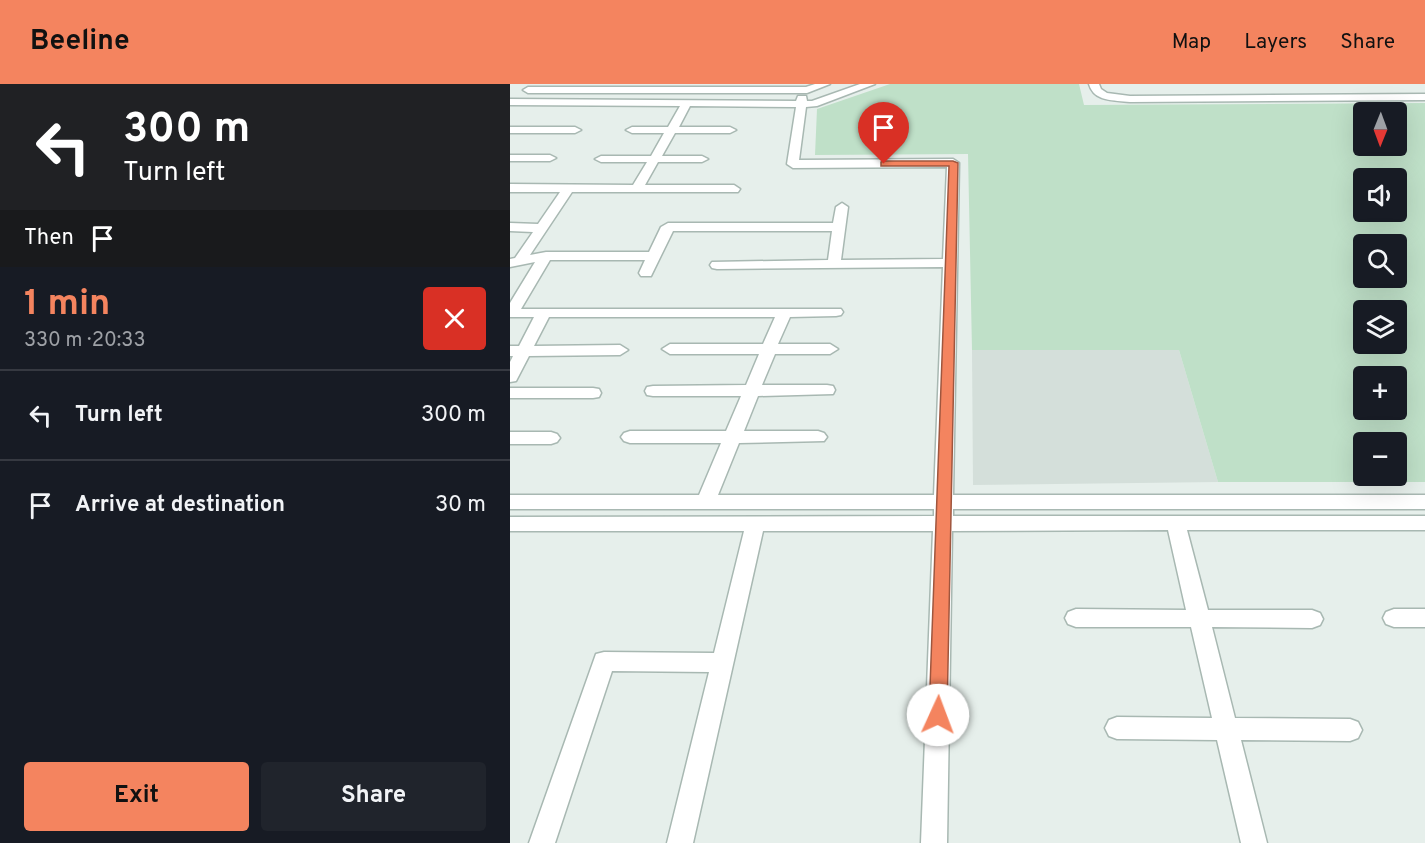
<!DOCTYPE html>
<meta charset="utf-8">
<style>
:root{--surface:#171b24;--page:#20242c;--text:#f1f3f6;--muted:#9ea1a6;--line:#363941;--accent:#f4845f}
body{margin:0;font-family:Overpass,sans-serif;background:var(--page);color:var(--text);height:100vh;display:flex;flex-direction:column;font-size:22px;white-space:nowrap}
*{box-sizing:border-box;margin:0}
p{font-size:20px;color:var(--muted)}
.icon{flex:none;width:33px;height:33px;fill:none;stroke:currentColor;stroke-width:2;stroke-linecap:round;stroke-linejoin:round}
.map{position:relative;flex:1;overflow:hidden}
.side{display:flex;flex-direction:column;background:var(--surface);width:510px}
.side>*{flex:none}
.banner{background:#202124;color:#fff;overflow:hidden}
.needle{width:39px;rotate:181deg}
.controls{position:absolute;left:843px;top:18px;display:grid;gap:12px}
.controls a{display:grid;place-items:center;width:54px;height:54px;border-radius:6px;background:var(--surface);box-shadow:0 6px 24px #0002;font-size:30px}
.pin{position:absolute;display:grid;place-items:center;width:51px;height:51px;color:#fff;margin:-62px -26px;border-radius:50% 50% 50% 0;rotate:-45deg;box-shadow:0 0 6px #0007}
.pin .icon{rotate:45deg}
.me{position:absolute;width:66px;margin:-33px;rotate:2deg;stroke-linejoin:round;filter:drop-shadow(0 0 4px #0008)}
.turn{display:flex;align-items:center;gap:21px;height:126px;padding:0 24px;font-size:27px}
.turn .icon{width:78px;height:78px;stroke-width:2.5}
.turn b{display:block;font-size:42px;line-height:51px}
.then{display:flex;align-items:center;height:57px;padding:0 24px;background:#0003;gap:12px;font-size:22px}
.round{display:grid;place-items:center;flex:none;width:63px;height:63px;border-radius:6px;background:var(--page)}
.head{display:flex;align-items:center;justify-content:space-between;height:102px;padding:0 24px}
h1{font-size:36px;font-weight:700;line-height:45px;color:var(--accent)}
.cta{display:flex;gap:12px;margin-top:auto;padding:12px 24px}
.cta a{flex:1;height:69px;border-radius:6px;background:var(--accent);color:#111;font-size:24px;font-weight:700;line-height:69px;text-align:center}
.cta a+a{background:var(--page);color:var(--text)}
ul{padding:0;list-style:none}
li{display:flex;align-items:center;gap:18px;height:90px;padding:0 24px;border-top:2px solid var(--line)}
li div{flex:1}
li b{display:block;font-size:22px}
li em{font-style:normal}
header{display:flex;align-items:center;gap:36px;box-sizing:border-box;height:84px;padding:0 30px;background:var(--accent);color:#111}
header strong{font-size:28px}
nav{display:flex;gap:33px;margin-inline-start:auto;font-size:21px}
main{display:flex;flex:1;min-height:0}
.map>svg:first-child{display:block}
</style>
<header>
<strong>Beeline</strong>
<nav><a>Map</a><a>Layers</a><a>Share</a></nav>
</header>
<main>
<section class="side">
<div class="banner">
<div class="turn"><svg class="icon" aria-label="left" viewBox="0 0 24 24"><path d="M17 20v-9H6M10 6l-5 5 5 5"/></svg><div><b>300 m</b>Turn left</div></div>
<div class="then">Then<svg class="icon" aria-label="arrive" viewBox="0 0 24 24"><path d="M6 21V4h12l-3 4 3 4H6"/></svg></div>
</div>
<div class="head"><div><h1>1 min</h1><p>330 m · 20:33</p></div><a class="round" style="background:#d93025;color:#fff"><svg class="icon" aria-label="close" viewBox="0 0 24 24"><path d="M6 6l12 12M18 6L6 18"/></svg></a></div>
<ul>
<li><svg class="icon" aria-label="left" viewBox="0 0 24 24"><path d="M17 20v-9H6M10 6l-5 5 5 5"/></svg><div><b>Turn left</b></div><em>300 m</em></li>
<li><svg class="icon" aria-label="arrive" viewBox="0 0 24 24"><path d="M6 21V4h12l-3 4 3 4H6"/></svg><div><b>Arrive at destination</b></div><em>30 m</em></li>
</ul>
<div class="cta"><a>Exit</a><a>Share</a></div>
</section>
<div class="map">
<svg width="915" height="759" viewBox="0 0 915 759">
<rect width="100%" height="100%" fill="#e6efeb"/>
<path fill="#d4dfda" d="M462,266h207l39,132 -245,3z"/>
<path fill="#bfe0c8" fill-rule="evenodd" d="M380,0h189l5,21 341,-2v379h-207l-39,-132h-207l-4,-196 -153,1 2,-46zM854,28h32v34h-32zM854,94h32v34h-32zM854,160h32v34h-32zM854,226h32v34h-32zM854,292h32v34h-32zM854,358h32v34h-32z"/>
<g fill="none" stroke-linecap="round" stroke-linejoin="round">
<g stroke="#a8b8b2" stroke-width="3">
<g id="minor">
<path d="M305,0h15l-23,9h-279l-5,-3 5,-3h278z"/>
<path d="M350,0h15l-58,22 -11,1 -7,53 154,-1 6,4 -6,332h472v14h-472v7h472v14h-238l21,80h104l8,3 3,6 -3,6 -8,3 -100,-1 23,91 115,1 8,3 4,8 -4,8 -8,3 -109,-1 26,103h-26l-24,-103 -100,-1 -8,-3 -4,-8 4,-8 8,-3 95,1 -21,-91h-115l-8,-3 -3,-6 3,-6 8,-3 110,1 -18,-80 -216,1 -5,312h-26l12,-312h-170l-70,312h-26l42,-171 -97,-1 -57,172h-26l67,-189 8,-2 110,1 30,-122h-234v-14l424,-1v-7h-424v-14h189l22,-52h-91l-6,-2 -3,-4 3,-4 6,-2h96l15,-35h-88l-6,-1 -2,-4 2,-4 6,-1 93,-1 13,-31h-89l-8,-5 8,-5h93l12,-27h-226l-15,29 86,-1 8,5 -8,5 -91,1 -13,25 -6,1v-20l3,-6h-3v-10h9l15,-29h-24v-14l25,-41 -25,5v-8l5,-1 18,-26 -23,-1v-8l28,1 22,-32h-50v-8l123,1 14,-23h-46l-6,-3 6,-3h50l13,-23h-32l-6,-3 6,-3h36l12,-21 -170,-1v-6l286,2 2,-5h8l1,5h5zM180,22l106,1 -9,57 6,4 154,-1 -4,92 -102,1 7,-53 -6,-4 -6,4 -3,16h-165l-7,4 -12,25h-103l-16,3 42,-63h166l2,-3 -6,-4h-89l13,-23h44l6,-3 -6,-3h-40l13,-23h55l6,-3 -6,-3h-51zM163,147h159l-4,29 -116,2 -2,3 2,3 5,1 226,-2 -9,228h-216l21,-52 85,-2 3,-4 -3,-4 -6,-2h-74l14,-35 75,-2 2,-4 -2,-4 -6,-1h-65l13,-31h55l8,-5 -8,-5h-52l12,-27 46,-1 5,-1 2,-3 -2,-3h-320l29,-49h95l-6,13 2,3h10z"/>
<path d="M579,0h10l2,5 6,4 23,3 295,-2v6l-295,2c-16,-2 -36,0 -41,-18z"/>
<path d="M0,43h65l6,3 -6,3h-65z"/>
<path d="M0,71h40l6,3 -6,3h-40z"/>
<path d="M0,304h83l6,1 2,4 -2,4 -6,1h-83z"/>
<path d="M0,348h41l6,2 3,4 -3,4 -6,2h-41z"/>
<path d="M884,525h31v18h-31l-8,-3 -3,-6 3,-6z"/>
</g>
</g>
<use href="#minor" fill="#fff" fill-rule="evenodd"/>
</g>
<path fill="#f4845f" stroke="#9f563e" stroke-width="1.5" d="M374,77h69l5,2 -11,552 -3,6 -6,2 -6,-2 -3,-6 20,-549h-68v-4z"/>
</svg>
<div class="controls">
<a><svg class="needle" viewBox="-14 -14 28 28"><path d="M0-13l5 13h-10z" fill="#e53935"/><path d="M0 13l5-13h-10z" fill="#9ea1a6"/></svg></a>
<a><svg class="icon" aria-label="sound" viewBox="0 0 24 24"><path d="M4 9h4l5-4v14l-5-4H4zM17 9q2 3 0 6"/></svg></a>
<a><svg class="icon" aria-label="search" viewBox="0 0 24 24"><circle cx="10" cy="10" r="6"/><path d="M15 15l6 6"/></svg></a>
<a><svg class="icon" aria-label="layers" viewBox="0 0 24 24"><path d="M12 4l9 5-9 5-9-5zM3 14l9 5 9-5"/></svg></a>
<a>+</a>
<a>−</a>
</div>
<div class="pin" style="left:374px;top:80px;background:#d93025"><svg class="icon" aria-label="arrive" viewBox="0 0 24 24"><path d="M6 21V4h12l-3 4 3 4H6"/></svg></div>
<svg class="me" style="left:428px;top:631px" viewBox="-20 -20 40 40"><circle r="19" fill="#fff"/><path d="M0-13L10 11 0 6-10 11z" fill="#f4845f"/></svg>
</div>
</main>
